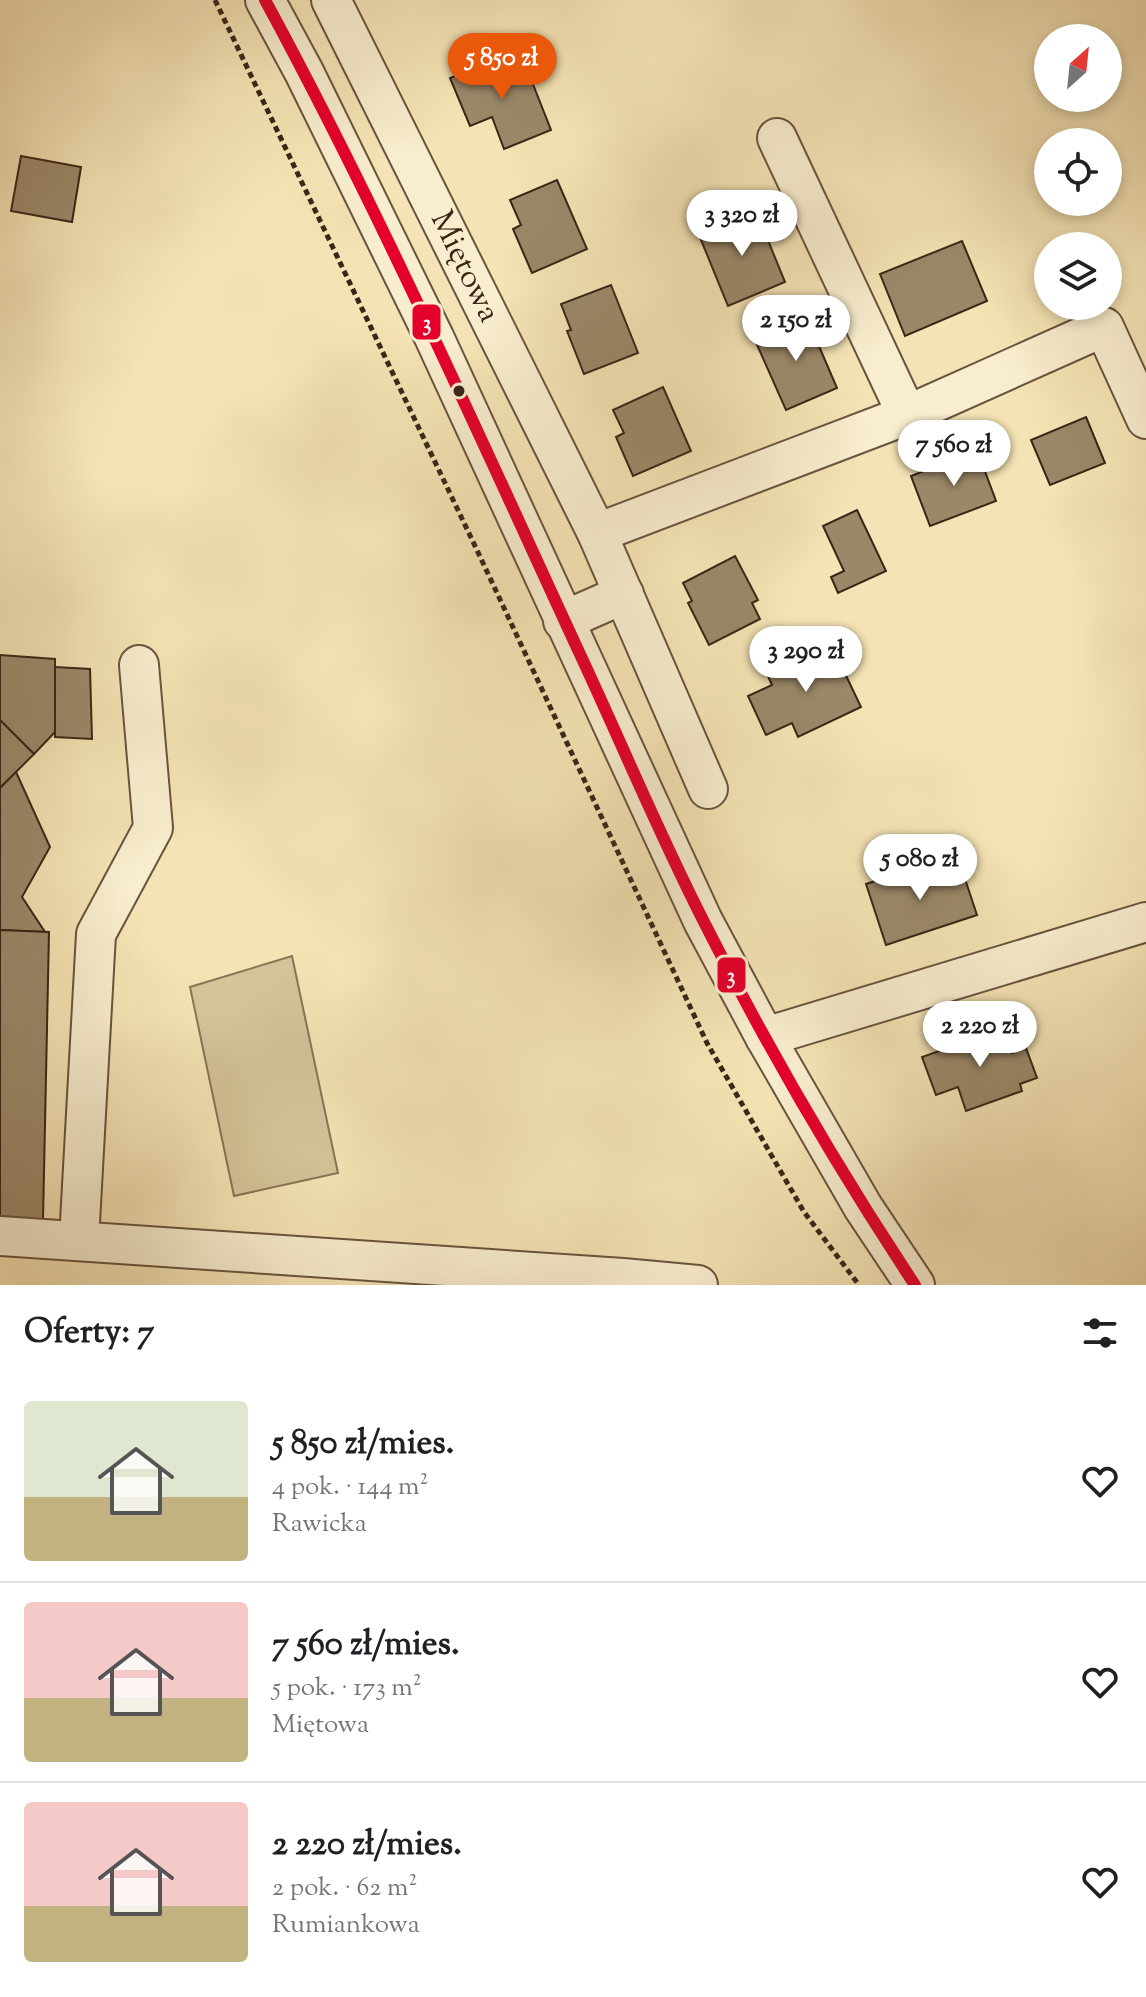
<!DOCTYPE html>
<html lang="pl">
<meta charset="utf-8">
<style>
:root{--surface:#fff;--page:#f6f6f6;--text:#202124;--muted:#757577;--line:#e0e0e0;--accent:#ea580c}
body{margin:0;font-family:"Sorts Mill Goudy",serif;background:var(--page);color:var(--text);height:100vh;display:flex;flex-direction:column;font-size:30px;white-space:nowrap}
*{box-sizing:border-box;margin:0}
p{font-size:26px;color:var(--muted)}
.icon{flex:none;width:44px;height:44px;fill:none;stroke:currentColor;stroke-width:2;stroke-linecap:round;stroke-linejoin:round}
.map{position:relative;height:1285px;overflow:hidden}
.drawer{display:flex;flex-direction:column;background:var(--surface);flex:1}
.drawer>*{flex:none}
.needle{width:52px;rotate:27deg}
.buttons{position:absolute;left:1034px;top:24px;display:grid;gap:16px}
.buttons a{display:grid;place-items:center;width:88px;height:88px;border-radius:50%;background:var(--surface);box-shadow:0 4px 12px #0003;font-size:40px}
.price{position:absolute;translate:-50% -68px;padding:0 18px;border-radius:28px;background:#fff;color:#222;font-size:26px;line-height:52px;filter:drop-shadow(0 2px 4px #0008)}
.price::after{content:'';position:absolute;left:50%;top:48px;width:24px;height:18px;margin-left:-12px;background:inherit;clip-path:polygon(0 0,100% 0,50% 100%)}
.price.selected{background:var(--accent);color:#fff}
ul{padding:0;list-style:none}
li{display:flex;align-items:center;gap:24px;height:200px;padding:0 24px}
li+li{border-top:2px solid var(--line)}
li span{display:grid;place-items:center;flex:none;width:224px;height:160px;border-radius:8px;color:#555}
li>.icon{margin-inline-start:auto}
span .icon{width:96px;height:96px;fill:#fffc;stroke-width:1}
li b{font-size:34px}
h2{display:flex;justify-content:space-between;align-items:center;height:96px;padding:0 24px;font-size:34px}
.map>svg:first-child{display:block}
.green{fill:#d5c399;stroke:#887458;stroke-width:2}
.building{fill:#9b8869;stroke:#3b2517;stroke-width:2}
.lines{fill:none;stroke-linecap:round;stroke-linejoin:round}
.minor-casing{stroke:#69543e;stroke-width:42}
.path{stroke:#3b2517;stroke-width:5;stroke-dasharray:6 4;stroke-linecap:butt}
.minor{stroke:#f8edce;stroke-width:38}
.bus-1-casing{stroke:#f8edce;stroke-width:18}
.bus-1{stroke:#e4002b;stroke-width:12}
.bus-dot{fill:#3b2517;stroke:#f8edce;stroke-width:3}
.labels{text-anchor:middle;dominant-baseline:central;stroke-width:6;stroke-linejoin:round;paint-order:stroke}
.street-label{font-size:32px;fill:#3b2517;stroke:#f8edce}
.line-badge{stroke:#f8edce;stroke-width:3}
.badge-label{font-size:22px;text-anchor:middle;font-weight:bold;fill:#fff}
</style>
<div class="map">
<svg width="1146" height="1285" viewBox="0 0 1146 1285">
<rect width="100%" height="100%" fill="#f4e3b4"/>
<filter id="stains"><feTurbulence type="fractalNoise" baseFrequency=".0025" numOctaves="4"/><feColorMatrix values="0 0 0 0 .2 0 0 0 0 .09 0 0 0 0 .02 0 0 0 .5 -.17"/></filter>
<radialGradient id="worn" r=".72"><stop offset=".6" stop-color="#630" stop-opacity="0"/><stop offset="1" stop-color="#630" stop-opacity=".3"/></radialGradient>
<polygon class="green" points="292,956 338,1173 234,1196 190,987"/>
<g class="building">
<polygon points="503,57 509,70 525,64 551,130 504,149 492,117 470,126 450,78"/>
<polygon points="21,156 81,167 72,222 11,211"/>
<polygon points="557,180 587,249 532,273 513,229 521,225 510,200"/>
<polygon points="756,211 785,282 728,306 699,235"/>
<polygon points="962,241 987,301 905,336 880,274"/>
<polygon points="611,285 638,353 584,374 567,331 571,330 561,304"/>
<polygon points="806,316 837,388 786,410 754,338"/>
<polygon points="663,387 691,451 633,476 616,437 624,433 613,410"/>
<polygon points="1086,417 1105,463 1050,485 1031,440"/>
<polygon points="977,450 996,501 930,526 911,476"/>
<polygon points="857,510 886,571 838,593 831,577 844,571 823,526"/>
<polygon points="735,556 758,600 752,603 760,619 709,645 688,603 692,601 683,583"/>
<polygon points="831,644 861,707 798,737 792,723 766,735 748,696 772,685 767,674"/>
<polygon points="0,655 55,659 55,732 34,754 0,720"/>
<polygon points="55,667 90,669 92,739 55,737"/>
<polygon points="0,720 34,754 0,788"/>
<polygon points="16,772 50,847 22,897 45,932 0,930 0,788"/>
<polygon points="934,862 939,877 962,870 977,915 886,945 866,884"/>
<polygon points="0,930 49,932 43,1220 0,1219"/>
<polygon points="1004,1028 1012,1053 1026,1048 1037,1078 1020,1084 1022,1091 966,1111 958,1087 936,1095 922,1057"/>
</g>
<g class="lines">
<defs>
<g id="minor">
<polyline points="265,0 304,72 434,337 703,921 765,1037 863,1207 915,1285"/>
<polyline points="331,0 597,533 708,789"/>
<polyline points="777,138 907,415"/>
<polyline points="597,533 907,415 1104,327 1146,419"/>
<polyline points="563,621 624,594"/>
<polyline points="765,1037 1146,922"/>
<polyline points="0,1236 623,1278 698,1285"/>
<polyline points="79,1240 96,934 153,828 139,665"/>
</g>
</defs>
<use href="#minor" class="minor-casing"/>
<polyline class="path" points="215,0 476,548 707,1043 804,1212 859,1285"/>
<use href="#minor" class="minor"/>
<defs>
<path id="bus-1" d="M265,0C380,212 478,433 579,652C621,742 659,834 704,922C767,1047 838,1169 915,1285"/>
</defs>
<use href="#bus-1" class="bus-1-casing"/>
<use href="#bus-1" class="bus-1"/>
</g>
<circle class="bus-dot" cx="459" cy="391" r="7"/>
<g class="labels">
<g class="street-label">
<text transform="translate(464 267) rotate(64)">Miętowa</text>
</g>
</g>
<g class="line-badge">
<rect x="411" y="303" width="31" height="38" rx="8" fill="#e4002b"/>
<rect x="716" y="956" width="31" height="38" rx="8" fill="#e4002b"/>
</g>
<g class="badge-label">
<text x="427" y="330">3</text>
<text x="731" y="983">3</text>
</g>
<rect width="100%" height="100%" filter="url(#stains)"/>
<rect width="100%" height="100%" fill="url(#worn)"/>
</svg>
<div class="buttons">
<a><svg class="needle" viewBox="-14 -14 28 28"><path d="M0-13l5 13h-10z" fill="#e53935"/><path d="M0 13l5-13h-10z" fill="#757577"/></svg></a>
<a><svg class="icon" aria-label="locate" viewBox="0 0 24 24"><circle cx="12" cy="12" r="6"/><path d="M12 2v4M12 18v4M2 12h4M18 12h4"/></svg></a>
<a><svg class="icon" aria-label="layers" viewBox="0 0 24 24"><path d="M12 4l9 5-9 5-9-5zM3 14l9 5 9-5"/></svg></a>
</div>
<b class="price selected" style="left:502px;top:101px">5 850 zł</b>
<b class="price" style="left:742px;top:258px">3 320 zł</b>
<b class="price" style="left:796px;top:363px">2 150 zł</b>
<b class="price" style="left:954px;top:488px">7 560 zł</b>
<b class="price" style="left:806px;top:694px">3 290 zł</b>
<b class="price" style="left:920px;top:902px">5 080 zł</b>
<b class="price" style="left:980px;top:1069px">2 220 zł</b>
</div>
<section class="drawer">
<h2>Oferty: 7<svg class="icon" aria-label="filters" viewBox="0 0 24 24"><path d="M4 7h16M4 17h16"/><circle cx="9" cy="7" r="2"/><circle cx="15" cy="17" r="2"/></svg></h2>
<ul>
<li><span style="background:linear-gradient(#dfe7d0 60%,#c2b280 0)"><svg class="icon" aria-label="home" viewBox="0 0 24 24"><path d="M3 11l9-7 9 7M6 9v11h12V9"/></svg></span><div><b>5 850 zł/mies.</b><p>4 pok. · 144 m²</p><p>Rawicka</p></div><svg class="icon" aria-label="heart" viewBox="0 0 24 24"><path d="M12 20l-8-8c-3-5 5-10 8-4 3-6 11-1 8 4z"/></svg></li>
<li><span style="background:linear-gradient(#f6c9c9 60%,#c2b280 0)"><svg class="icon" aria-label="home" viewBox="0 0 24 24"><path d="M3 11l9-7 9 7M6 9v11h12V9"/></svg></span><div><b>7 560 zł/mies.</b><p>5 pok. · 173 m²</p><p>Miętowa</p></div><svg class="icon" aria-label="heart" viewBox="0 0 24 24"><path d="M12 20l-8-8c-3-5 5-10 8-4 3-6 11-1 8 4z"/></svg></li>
<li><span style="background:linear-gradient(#f6c9c9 65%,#c2b280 0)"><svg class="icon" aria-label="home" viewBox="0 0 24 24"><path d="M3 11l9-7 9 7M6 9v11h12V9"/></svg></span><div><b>2 220 zł/mies.</b><p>2 pok. · 62 m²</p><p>Rumiankowa</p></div><svg class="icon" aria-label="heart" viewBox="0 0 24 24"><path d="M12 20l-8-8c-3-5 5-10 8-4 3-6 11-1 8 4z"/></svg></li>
</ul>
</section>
